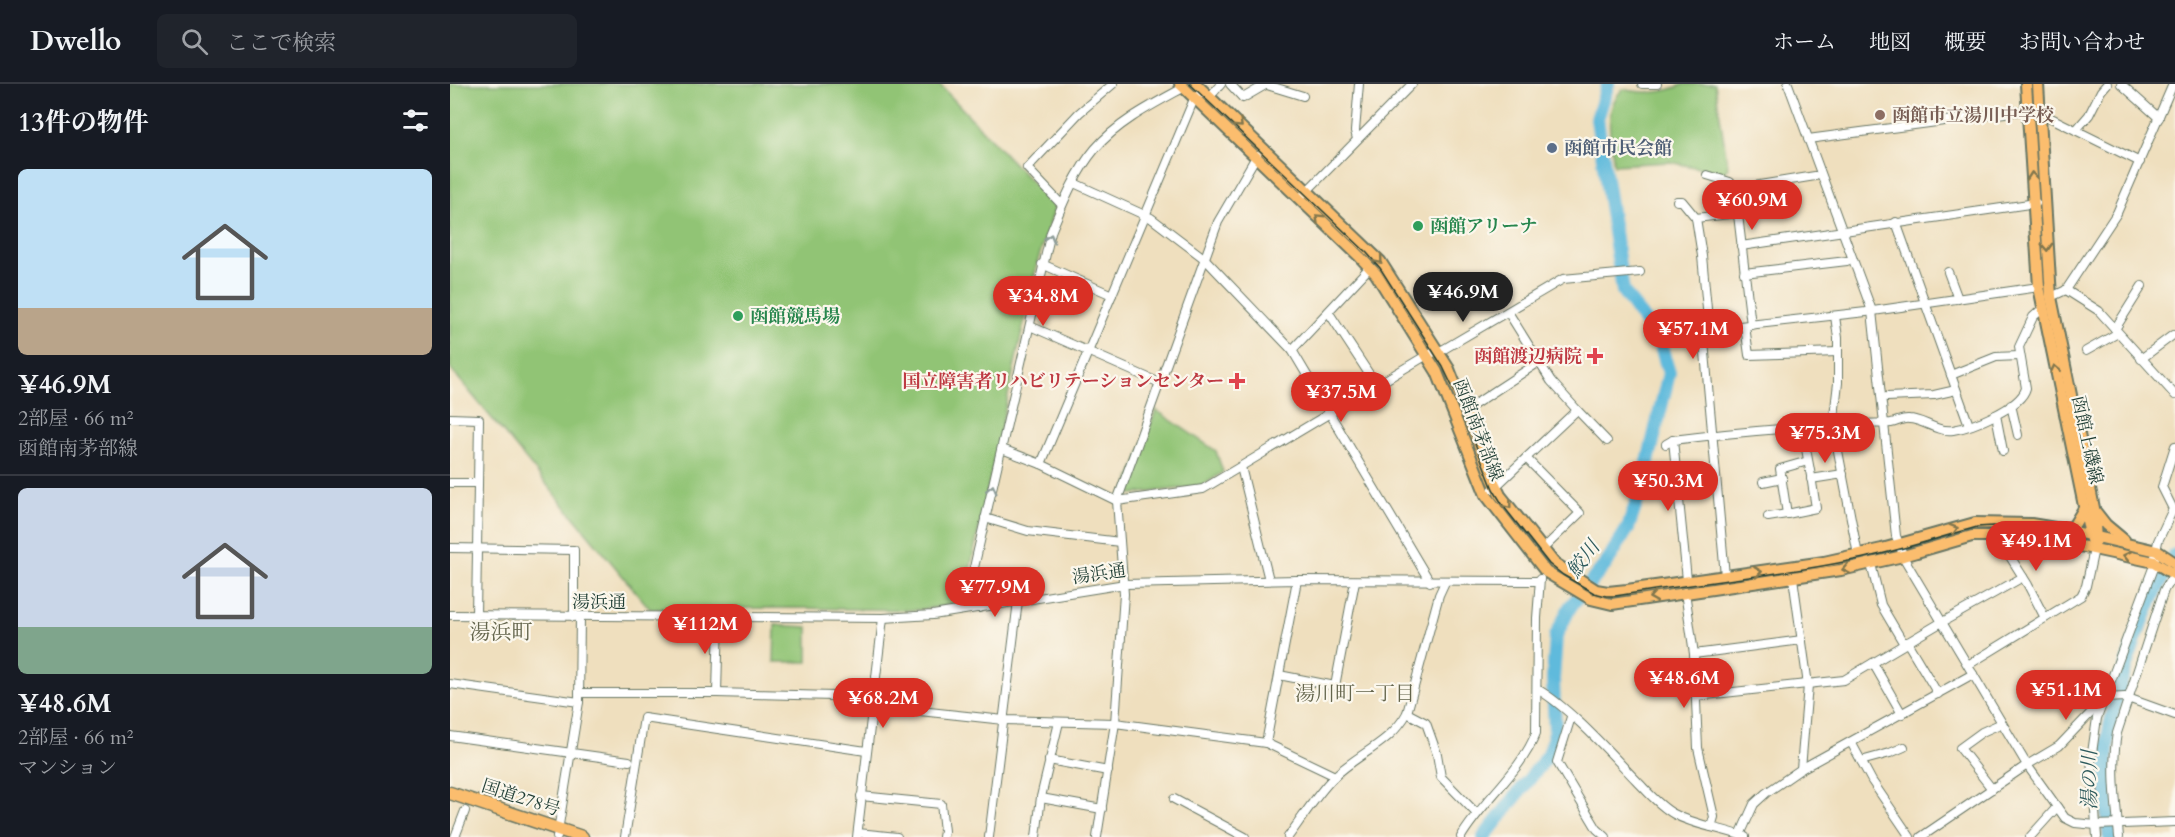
<!DOCTYPE html>
<html lang="ja">
<meta charset="utf-8">
<style>
:root{--surface:#171b24;--page:#20242c;--text:#f1f3f6;--muted:#9ea1a6;--line:#363941;--accent:#d93025}
body{margin:0;font-family:Cardo,"Noto Serif JP",serif;background:var(--page);color:var(--text);height:100vh;display:flex;flex-direction:column;font-size:22px;white-space:nowrap}
*{box-sizing:border-box;margin:0}
p{font-size:20px;color:var(--muted)}
.icon{flex:none;width:33px;height:33px;fill:none;stroke:currentColor;stroke-width:2;stroke-linecap:round;stroke-linejoin:round}
.map{position:relative;flex:1;overflow:hidden}
.details{display:flex;flex-direction:column;background:var(--surface);width:450px}
.details>*{flex:none}
.price{position:absolute;translate:-50% -51px;padding:0 14px;border-radius:21px;background:var(--accent);color:#fff;font-size:20px;line-height:39px;filter:drop-shadow(0 2px 3px #0008)}
.price::after{content:'';position:absolute;left:50%;top:36px;width:18px;height:14px;margin-left:-9px;background:inherit;clip-path:polygon(0 0,100% 0,50% 100%)}
.price.selected{background:#222;color:#fff}
ul{padding:0;list-style:none}
li{display:grid;align-content:center;gap:12px;height:318px;padding:0 18px}
li+li{border-top:2px solid var(--line)}
li span{display:grid;place-items:center;height:186px;border-radius:9px;color:#555}
li>.icon{margin-inline-start:auto}
span .icon{width:108px;height:108px;fill:#fffc;stroke-width:1}
li b{font-size:26px}
h2{display:flex;justify-content:space-between;align-items:center;height:72px;padding:0 18px;font-size:26px}
header{display:flex;align-items:center;gap:36px;box-sizing:border-box;height:84px;padding:0 30px;background:var(--surface);border-bottom:2px solid var(--line)}
header strong{font-size:28px}
nav{display:flex;gap:33px;margin-inline-start:auto;font-size:21px}
.search{width:420px;height:54px;background:var(--page);display:flex;align-items:center;gap:15px;box-sizing:border-box;padding:0 21px;border-radius:9px;color:var(--muted);font-size:22px}
main{display:flex;flex:1;min-height:0}
.map>svg:first-child{display:block}
.green{fill:#91c475;stroke:#588054;stroke-width:1.5}
.water{fill:#5ebadc;stroke:#3e7c88;stroke-width:1.5}
.lines{fill:none;stroke-linecap:round;stroke-linejoin:round}
.river{stroke:#5ebadc;stroke-width:14}
.minor-casing{stroke:#687664;stroke-width:10}
.major-casing{stroke:#687664;stroke-width:14}
.highway-casing{stroke:#687664;stroke-width:15}
.minor{stroke:#fff;stroke-width:8}
.major{stroke:#fbbd6e;stroke-width:10}
.highway{stroke:#fbbd6e;stroke-width:12}
.tram{stroke:#1f3d34;stroke-width:1.5}
.oneway{stroke:#82774e}
.oneway2{stroke:#8f9e9a}
.education-dot{fill:#8d6e63;stroke:#fbf7ec;stroke-width:2}
.service-dot{fill:#5c6f8a;stroke:#fbf7ec;stroke-width:2}
.leisure-dot{fill:#2e9e5b;stroke:#fbf7ec;stroke-width:2}
.health-dot{fill:#e0444e;stroke:#fbf7ec;stroke-width:2}
.labels{text-anchor:middle;dominant-baseline:central;stroke-width:4.5;stroke-linejoin:round;paint-order:stroke}
.education-label{font-size:18px;font-weight:bold;fill:#785e54;stroke:#fbf7ec;text-anchor:start}
.service-label{font-size:18px;font-weight:bold;fill:#4e5e75;stroke:#fbf7ec;text-anchor:start}
.leisure-label{font-size:18px;font-weight:bold;fill:#27864d;stroke:#fbf7ec;text-anchor:start}
.health-label{font-size:18px;font-weight:bold;fill:#be3a42;stroke:#fbf7ec;text-anchor:end}
.street-label{font-size:18px;fill:#1f3d34;stroke:#fbf7ec}
.water-label{font-size:20px;font-style:italic;fill:#2f5c5e;stroke:#fbf7ec}
.neighbourhood-label{font-size:20px;fill:#64654c;stroke:#fbf7ec}
.quarter-label{font-size:21px;fill:#64654c;stroke:#fbf7ec}
</style>
<header>
<strong>Dwello</strong>
<div class="search"><svg class="icon" aria-label="search" viewBox="0 0 24 24"><circle cx="10" cy="10" r="6"/><path d="M15 15l6 6"/></svg>ここで検索</div>
<nav><a>ホーム</a><a>地図</a><a>概要</a><a>お問い合わせ</a></nav>
</header>
<main>
<section class="details">
<h2>13件の物件<svg class="icon" aria-label="filters" viewBox="0 0 24 24"><path d="M4 7h16M4 17h16"/><circle cx="9" cy="7" r="2"/><circle cx="15" cy="17" r="2"/></svg></h2>
<ul>
<li><span style="background:linear-gradient(#bfe0f5 75%,#b9a48a 0)"><svg class="icon" aria-label="home" viewBox="0 0 24 24"><path d="M3 11l9-7 9 7M6 9v11h12V9"/></svg></span><div><b>¥46.9M</b><p>2部屋 · 66 m²</p><p>函館南茅部線</p></div></li>
<li><span style="background:linear-gradient(#c9d6e8 75%,#7fa58c 0)"><svg class="icon" aria-label="home" viewBox="0 0 24 24"><path d="M3 11l9-7 9 7M6 9v11h12V9"/></svg></span><div><b>¥48.6M</b><p>2部屋 · 66 m²</p><p>マンション</p></div></li>
</ul>
</section>
<div class="map">
<svg width="1725" height="753" viewBox="0 0 1725 753">
<rect width="100%" height="100%" fill="#fbf7ec"/>
<filter id="ink" filterUnits="userSpaceOnUse"><feTurbulence type="fractalNoise" baseFrequency=".0167" numOctaves="2"/><feDisplacementMap in="SourceGraphic" scale="12" xChannelSelector="R" yChannelSelector="G"/><feConvolveMatrix kernelMatrix="1 2 1 2 8 2 1 2 1" color-interpolation-filters="sRGB"/></filter>
<filter id="wash" filterUnits="userSpaceOnUse"><feTurbulence type="fractalNoise" baseFrequency=".008" numOctaves="4" result="noise"/><feDisplacementMap in="SourceGraphic" scale="24" xChannelSelector="R" yChannelSelector="G"/><feGaussianBlur stdDeviation="1.35" result="paint"/><feColorMatrix in="noise" values="0 0 0 0 0 0 0 0 0 0 0 0 0 0 0 0 0 1.4 0 .05"/><feComposite in="paint" operator="in"/></filter>
<g filter="url(#wash)">
<rect width="100%" height="100%" fill="#efdfbe"/>
<g class="green">
<polygon points="0,0 489,0 605,123 587,179 519,490 523,518 468,526 341,524 200,525 0,284"/>
<path d="M1234,0H1265L1278,84L1273,89L1220,78L1164,81C1161,56 1152,24 1173,5C1195,10 1213,10 1234,0Z"/>
<polygon points="706,326 766,367 773,388 752,402 682,410 676,406"/>
<polygon points="325,541 358,543 358,578 324,578"/>
</g>
<polygon class="water" points="1649,710 1661,713 1665,753 1653,753"/>
<g class="lines">
<g class="river">
<polyline points="1034,753 1099,670 1105,649 1103,595 1106,552 1120,523 1156,480 1178,444 1193,399 1219,289 1210,259 1173,207 1147,35 1158,0"/>
<path d="M1660,753C1658,716 1653,675 1661,638C1673,581 1696,522 1725,471"/>
</g>
</g>
</g>
<g filter="url(#ink)">
<g class="lines">
<defs>
<g id="minor">
<polyline points="780,0 793,14 817,0"/>
<polyline points="1192,0 1207,0"/>
<polyline points="1338,0 1422,227 1446,452 1455,476 1577,681 1615,734 1625,739 1646,741 1725,738"/>
<polyline points="1671,0 1709,34"/>
<polyline points="817,1 853,12"/>
<polyline points="764,8 771,0"/>
<polyline points="1626,46 1639,31 1651,7 1657,0"/>
<polyline points="907,55 905,47 909,0"/>
<polyline points="1358,55 1570,27 1597,32 1690,78"/>
<polyline points="1257,91 1280,98 1285,105 1301,241"/>
<polyline points="624,99 701,134 755,175 842,266 980,498"/>
<polyline points="1285,105 1365,92"/>
<polyline points="854,110 962,0"/>
<polyline points="1227,117 1232,117 1246,134 1252,172 1259,246"/>
<polyline points="612,121 577,84 629,29 663,0"/>
<polyline points="1246,134 1288,129"/>
<polyline points="1446,138 1519,341"/>
<polyline points="1291,162 1586,119"/>
<polyline points="592,180 662,211"/>
<polyline points="1498,188 1508,215"/>
<polyline points="1294,189 1397,177"/>
<polyline points="1616,206 1649,227 1725,311"/>
<polyline points="1601,213 1616,206 1667,129 1723,0"/>
<polyline points="881,232 927,302"/>
<polyline points="1385,232 1388,254 1388,299 1383,341 1408,471"/>
<polyline points="580,242 710,299"/>
<polyline points="1295,242 1299,271 1388,268"/>
<polyline points="1665,245 1692,202"/>
<polyline points="842,266 920,183"/>
<polyline points="1636,267 1668,249"/>
<polyline points="1691,275 1723,251"/>
<polyline points="1501,291 1546,273 1569,272"/>
<polyline points="1437,313 1484,311 1506,306"/>
<polyline points="1561,321 1568,351"/>
<polyline points="1016,326 1089,278"/>
<polyline points="1127,326 1157,357"/>
<polyline points="1546,331 1553,367"/>
<polyline points="0,334 29,335 26,532"/>
<polyline points="1352,343 1361,392 1366,424 1337,430 1330,385 1358,377"/>
<polyline points="1223,356 1237,496"/>
<path d="M1216,360L1223,356C1285,348 1347,343 1409,340C1420,339 1431,340 1441,339C1447,338 1453,334 1459,335C1473,335 1485,348 1503,346C1522,343 1571,324 1576,304L1569,263L1583,233L1593,224"/>
<polyline points="552,365 591,380 667,417 753,405 977,271 994,265 1113,195 1190,188"/>
<polyline points="1076,374 1130,429 1093,465"/>
<polyline points="591,380 744,15 754,7"/>
<polyline points="791,383 819,496"/>
<polyline points="1361,395 1393,390"/>
<polyline points="1313,398 1332,394"/>
<polyline points="0,399 28,399"/>
<polyline points="1043,405 1127,326 1101,297 1058,228"/>
<polyline points="1318,433 1337,430"/>
<polyline points="535,434 578,447 670,458"/>
<polyline points="1550,452 1551,458 1578,501 1595,534"/>
<polyline points="0,464 124,466 124,533"/>
<polyline points="1422,484 1431,521 1454,560"/>
<polyline points="1275,492 1253,246 1416,228 1589,203"/>
<polyline points="1343,494 1358,601 1351,685"/>
<polyline points="1235,508 1244,570 1248,664 1264,733 1261,743"/>
<path d="M529,524L523,488L601,148C613,119 625,89 645,65C668,38 702,21 733,4"/>
<polyline points="0,531 433,534 483,531 675,500 847,496 1088,497"/>
<polyline points="1496,536 1573,493"/>
<polyline points="1457,558 1488,610"/>
<polyline points="1244,570 1352,556"/>
<polyline points="1423,579 1452,630"/>
<polyline points="1518,581 1631,512 1636,502 1644,465"/>
<polyline points="829,591 885,602 905,497"/>
<polyline points="0,600 129,618"/>
<path d="M1087,605C1119,623 1159,668 1186,696C1197,707 1209,722 1224,730C1246,742 1272,744 1295,753"/>
<polyline points="129,609 267,609 423,613"/>
<polyline points="267,609 269,533"/>
<polyline points="1246,612 1394,596 1492,538"/>
<polyline points="423,622 554,636 665,639 816,659 885,692"/>
<polyline points="957,629 976,639 987,670 991,693 1027,730"/>
<polyline points="1121,633 1107,678 1147,745 1156,753"/>
<polyline points="0,652 179,677"/>
<polyline points="1401,658 1422,697 1460,753"/>
<polyline points="816,659 847,496"/>
<polyline points="599,676 658,687"/>
<polyline points="1411,677 1440,669 1454,663"/>
<polyline points="1542,705 1510,664 1532,648 1552,639"/>
<polyline points="411,712 491,720 494,747 493,753"/>
<polyline points="591,714 652,725"/>
<polyline points="724,715 795,753"/>
<polyline points="408,749 447,753"/>
<polyline points="1290,751 1304,720 1316,709 1351,685 1523,590"/>
<polyline points="5,753 15,727"/>
<polyline points="107,753 129,618 130,533"/>
<polyline points="175,753 194,634 416,667"/>
<polyline points="407,753 433,534"/>
<polyline points="539,753 568,517"/>
<polyline points="586,753 591,713 609,638"/>
<polyline points="647,753 665,639 674,510 667,417 768,138 807,71"/>
<path d="M838,753C853,733 866,711 884,693C907,670 941,659 957,629L989,511L995,498"/>
<path d="M1011,753C1032,717 1071,688 1086,649L1087,534L1090,495"/>
<polyline points="1471,753 1577,681 1609,662 1655,614 1675,613 1725,631"/>
<polyline points="1580,753 1607,723"/>
<polyline points="1647,753 1641,676 1647,634 1703,484 1708,457 1723,425 1712,403 1725,362"/>
<path d="M1669,753C1666,718 1661,684 1667,649L1714,506L1725,488"/>
</g>
<g id="major">
<polyline points="730,0 910,173 926,190 987,288 1036,411 1096,488 1141,515 1162,520 1391,486 1453,472 1522,452 1567,452 1602,456 1704,478 1725,491"/>
<polyline points="746,0 930,177 999,285 1042,394 1050,411 1104,479 1146,506 1158,508 1177,506 1374,478 1432,465 1525,439 1581,440 1617,446 1707,467 1725,479"/>
<polyline points="1576,0 1589,203 1641,456"/>
<polyline points="1588,0 1601,213 1644,424 1646,457"/>
<polyline points="1645,427 1656,441 1674,456"/>
<polyline points="1617,446 1624,441 1633,426"/>
</g>
<polyline id="highway" points="0,709 132,753"/>
</defs>
<use href="#minor" class="minor-casing"/>
<use href="#major" class="major-casing"/>
<use href="#highway" class="highway-casing"/>
<use href="#minor" class="minor"/>
<use href="#major" class="major"/>
<use href="#highway" class="highway"/>
<path class="tram" d="M740,0L917,169L930,184L993,283L1004,306L1043,405L1054,423L1099,480L1113,491L1144,509L1156,512H1165C1245,499 1325,492 1404,476C1446,468 1487,454 1527,443L1543,442L1629,455"/>
</g>
<defs><path id="oneway-chevron" d="M-2-3.5L2.5 0L-2 3.5" fill="none" stroke-width="1.6" stroke-linecap="round" stroke-linejoin="round" transform="scale(1.5)"/></defs>
<g class="oneway">
<use href="#oneway-chevron" transform="translate(789 40) rotate(44)"/>
<use href="#oneway-chevron" transform="translate(1582 92) rotate(-95)"/>
<use href="#oneway-chevron" transform="translate(869 134) rotate(-136)"/>
<use href="#oneway-chevron" transform="translate(1597 163) rotate(87)"/>
<use href="#oneway-chevron" transform="translate(929 176) rotate(50)"/>
<use href="#oneway-chevron" transform="translate(1605 285) rotate(-102)"/>
<use href="#oneway-chevron" transform="translate(1058 421) rotate(52)"/>
<use href="#oneway-chevron" transform="translate(1504 445) rotate(-16)"/>
<use href="#oneway-chevron" transform="translate(1677 472) rotate(-168)"/>
<use href="#oneway-chevron" transform="translate(1396 485) rotate(169)"/>
<use href="#oneway-chevron" transform="translate(1308 488) rotate(-7)"/>
<use href="#oneway-chevron" transform="translate(1203 513) rotate(171)"/>
</g>
<g class="oneway2">
<use href="#oneway-chevron" transform="translate(600 154) rotate(-73)"/>
<use href="#oneway-chevron" transform="translate(542 405) rotate(-76)"/>
</g>
</g>
<circle class="education-dot" cx="1430" cy="31" r="6"/>
<circle class="service-dot" cx="1102" cy="64" r="6"/>
<g class="leisure-dot">
<circle cx="968" cy="142" r="6"/>
<circle cx="288" cy="232" r="6"/>
</g>
<g class="health-dot">
<path d="M1142 263h6v6h6v6h-6v6h-6v-6h-6v-6h6z"/>
<path d="M784 288h6v6h6v6h-6v6h-6v-6h-6v-6h6z"/>
</g>
<g class="labels">
<g class="education-label">
<text x="1442" y="31">函館市立湯川中学校</text>
</g>
<g class="service-label">
<text x="1114" y="64">函館市民会館</text>
</g>
<g class="leisure-label">
<text x="980" y="142">函館アリーナ</text>
<text x="300" y="232">函館競馬場</text>
</g>
<g class="health-label">
<text x="1132" y="272">函館渡辺病院</text>
<text x="774" y="297">国立障害者リハビリテーションセンター</text>
</g>
<g class="street-label">
<text transform="translate(1028 346) rotate(69)">函館南茅部線</text>
<text transform="translate(1637 356) rotate(78)">函館上磯線</text>
<text transform="translate(649 490) rotate(-8)">湯浜通</text>
<text x="149" y="518">湯浜通</text>
<text transform="translate(71 714) rotate(18)">国道278号</text>
</g>
<g class="water-label">
<text transform="translate(1133 475) rotate(-53)">鮫川</text>
<text transform="translate(1639 696) rotate(-90)">湯の川</text>
</g>
<g class="neighbourhood-label">
<text x="905" y="609">湯川町一丁目</text>
</g>
<g class="quarter-label">
<text x="51" y="548">湯浜町</text>
</g>
</g>
</svg>
<b class="price" style="left:1302px;top:147px">¥60.9M</b>
<b class="price selected" style="left:1013px;top:239px">¥46.9M</b>
<b class="price" style="left:593px;top:243px">¥34.8M</b>
<b class="price" style="left:1243px;top:276px">¥57.1M</b>
<b class="price" style="left:891px;top:339px">¥37.5M</b>
<b class="price" style="left:1375px;top:380px">¥75.3M</b>
<b class="price" style="left:1218px;top:428px">¥50.3M</b>
<b class="price" style="left:1586px;top:488px">¥49.1M</b>
<b class="price" style="left:545px;top:534px">¥77.9M</b>
<b class="price" style="left:255px;top:571px">¥112M</b>
<b class="price" style="left:1234px;top:625px">¥48.6M</b>
<b class="price" style="left:1616px;top:637px">¥51.1M</b>
<b class="price" style="left:433px;top:645px">¥68.2M</b>
</div>
</main>
